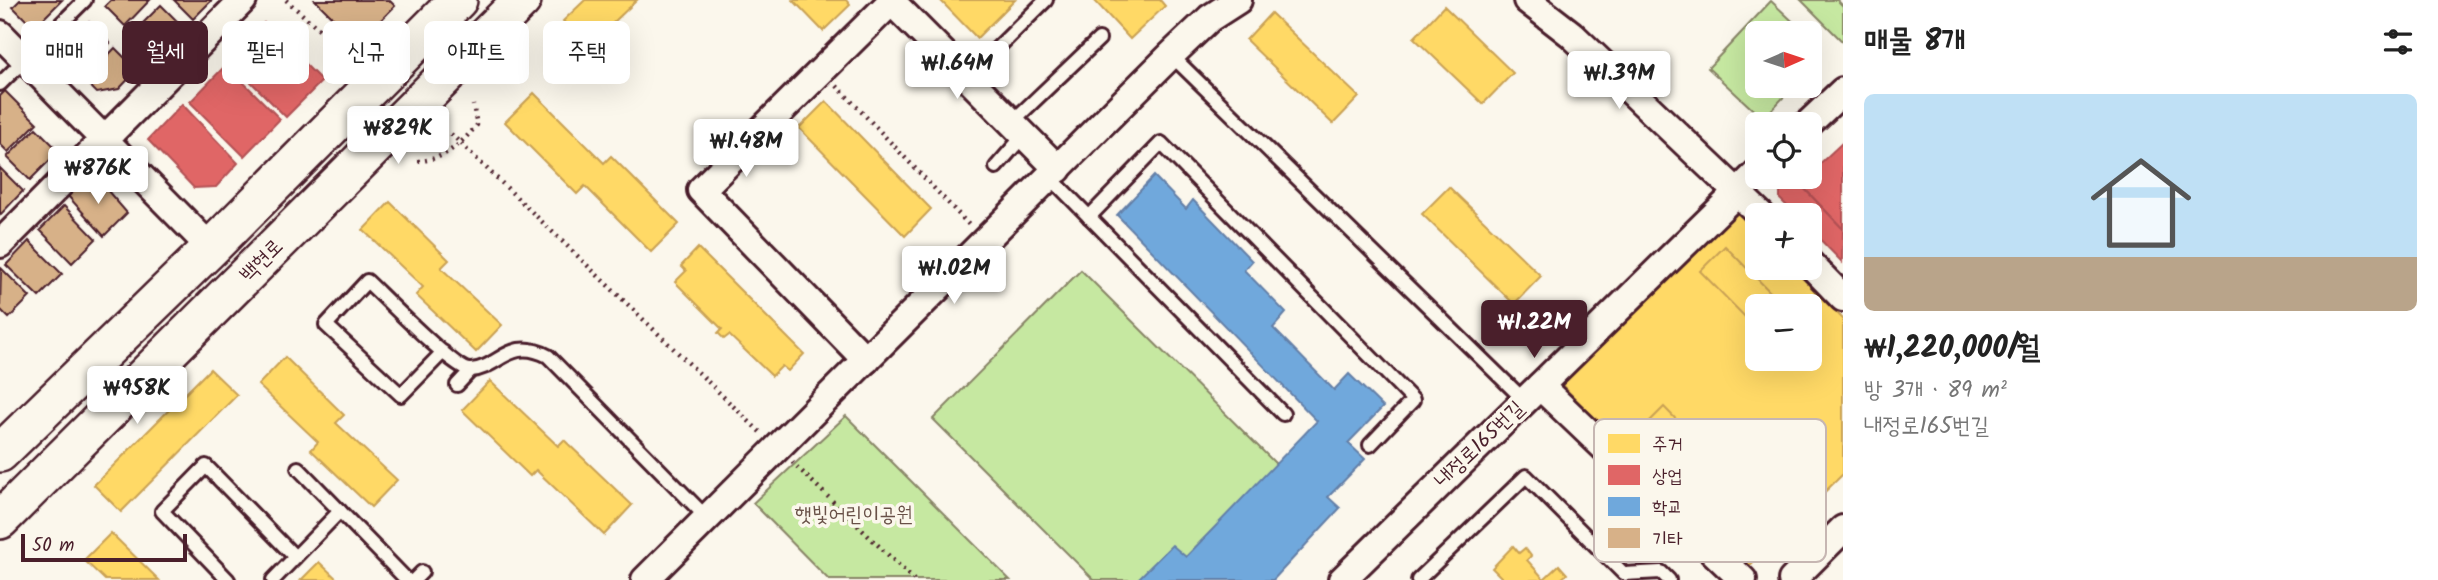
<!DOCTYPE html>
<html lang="ko">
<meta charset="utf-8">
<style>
:root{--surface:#fff;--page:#f2f2f2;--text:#222;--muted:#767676;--line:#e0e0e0;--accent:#4a1f2b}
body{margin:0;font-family:Kalam,"Poor Story",sans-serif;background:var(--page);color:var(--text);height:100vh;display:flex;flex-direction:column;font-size:26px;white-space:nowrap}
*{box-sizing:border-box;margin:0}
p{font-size:23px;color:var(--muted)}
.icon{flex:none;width:38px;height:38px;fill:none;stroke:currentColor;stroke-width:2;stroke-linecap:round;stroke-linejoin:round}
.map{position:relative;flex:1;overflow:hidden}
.side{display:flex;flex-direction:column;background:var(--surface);width:595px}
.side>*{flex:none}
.hud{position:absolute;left:21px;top:21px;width:665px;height:63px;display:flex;gap:14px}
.needle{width:46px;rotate:87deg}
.buttons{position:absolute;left:1745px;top:21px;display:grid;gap:14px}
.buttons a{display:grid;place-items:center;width:77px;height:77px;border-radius:10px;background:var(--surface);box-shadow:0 7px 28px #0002;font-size:35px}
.scale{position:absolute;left:21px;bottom:18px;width:166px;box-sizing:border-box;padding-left:7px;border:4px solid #4a1f2b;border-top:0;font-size:19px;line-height:24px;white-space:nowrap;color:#4a1f2b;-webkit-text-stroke:5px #fbf7ec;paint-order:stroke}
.price{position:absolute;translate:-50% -60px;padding:0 16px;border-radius:7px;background:#fff;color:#222;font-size:23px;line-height:46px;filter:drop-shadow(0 2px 4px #0008)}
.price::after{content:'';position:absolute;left:50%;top:42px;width:21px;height:16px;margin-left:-10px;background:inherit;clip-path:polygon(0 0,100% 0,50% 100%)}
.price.current{background:var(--accent);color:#fff}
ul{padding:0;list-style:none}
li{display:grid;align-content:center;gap:14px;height:371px;padding:0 21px}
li+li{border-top:2px solid var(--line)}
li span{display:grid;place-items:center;height:217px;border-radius:10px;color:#555}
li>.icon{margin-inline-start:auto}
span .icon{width:126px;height:126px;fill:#fffc;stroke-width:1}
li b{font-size:30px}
h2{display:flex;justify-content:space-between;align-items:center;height:84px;padding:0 21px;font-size:30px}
.chip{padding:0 24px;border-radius:10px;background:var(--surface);box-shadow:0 7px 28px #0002;font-size:24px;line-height:63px}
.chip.current{background:var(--accent);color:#fff}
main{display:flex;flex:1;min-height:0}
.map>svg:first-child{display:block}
.green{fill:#c6e8a1;stroke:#888466;stroke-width:2}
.homes{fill:#ffd966;stroke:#c9a154;stroke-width:2;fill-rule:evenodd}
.shops{fill:#e06666;stroke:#b35154;stroke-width:2}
.schools{fill:#6fa8dc;stroke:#647fa7;stroke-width:2}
.building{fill:#d7b188;stroke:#4a1f2b;stroke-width:2}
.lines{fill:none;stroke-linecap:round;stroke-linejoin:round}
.lane-casing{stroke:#4a1f2b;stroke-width:18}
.street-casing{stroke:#4a1f2b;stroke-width:32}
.secondary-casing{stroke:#4a1f2b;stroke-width:42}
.path{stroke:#4a1f2b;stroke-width:4.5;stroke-dasharray:2 5;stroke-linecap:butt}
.lane{stroke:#fbf7ec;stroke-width:12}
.street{stroke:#fbf7ec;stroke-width:26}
.secondary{stroke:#fbf7ec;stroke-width:37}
.labels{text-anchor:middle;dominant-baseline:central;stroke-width:7;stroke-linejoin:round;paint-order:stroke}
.street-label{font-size:21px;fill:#4a1f2b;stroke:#fbf7ec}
.park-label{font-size:21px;fill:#695148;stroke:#fbf7ec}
.key{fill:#fbf7ec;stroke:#c6b6b2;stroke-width:2}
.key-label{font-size:19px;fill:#4a1f2b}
</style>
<main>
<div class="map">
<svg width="1843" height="580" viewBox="0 0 1843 580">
<rect width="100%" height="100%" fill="#fbf7ec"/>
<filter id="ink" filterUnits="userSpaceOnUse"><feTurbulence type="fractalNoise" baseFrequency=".0143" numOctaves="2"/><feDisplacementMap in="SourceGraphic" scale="14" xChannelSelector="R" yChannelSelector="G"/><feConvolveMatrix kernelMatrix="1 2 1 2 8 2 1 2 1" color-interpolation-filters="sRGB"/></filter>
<g filter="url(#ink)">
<g class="green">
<polygon points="1801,0 1837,0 1843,6 1843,42"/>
<polygon points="1771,1 1805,33 1757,33 1757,86 1794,86 1763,119 1708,68"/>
<polygon points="1081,270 1277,465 1163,580 1094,580 933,419"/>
<polygon points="846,416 1010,580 829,580 753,503"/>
</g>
<g class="homes">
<polygon points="585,0 637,0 588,47 563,21"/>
<polygon points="793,0 846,0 850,5 823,31"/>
<polygon points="940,0 1015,0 977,38"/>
<polygon points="1094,0 1160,0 1165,6 1130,39"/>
<polygon points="1444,6 1513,73 1483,104 1414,38"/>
<polygon points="1271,13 1359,97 1333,124 1246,40"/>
<polygon points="534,93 604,163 611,156 679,224 651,252 585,186 577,194 505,122"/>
<polygon points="826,101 931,209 905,236 799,128"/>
<polygon points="1449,187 1541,276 1514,304 1422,214"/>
<polygon points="390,202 449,260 441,268 502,325 476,352 416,295 423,287 363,230"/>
<path d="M1737,211L1757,231V268H1793L1843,319V474L1744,571L1561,384ZM1757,306H1810V359H1757Z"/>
<polygon points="1725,246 1784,306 1757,306 1757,329 1700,271"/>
<polygon points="698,248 804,354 788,371 782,366 772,376 729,335 724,339 718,333 722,329 675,282 686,271 681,266"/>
<polygon points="285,357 344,415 336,423 397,480 371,507 311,450 318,442 258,385"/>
<polygon points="210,369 237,395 121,512 94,485"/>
<polygon points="490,381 558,446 564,440 632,505 604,535 536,470 530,476 462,410"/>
<polygon points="1664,407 1745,490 1719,516 1638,433"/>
<polygon points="111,533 159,580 105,580 84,560"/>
<polygon points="1513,546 1519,553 1525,548 1531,556 1527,560 1544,579 1559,565 1567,574 1560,580 1504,580 1492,568"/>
<polygon points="319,562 338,580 301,580"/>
</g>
<g class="shops">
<polygon points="264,23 322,81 286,117 228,59"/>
<polygon points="226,65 280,119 244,156 190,102"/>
<polygon points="182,104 238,163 216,187 194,188 148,140"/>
<polygon points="1843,142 1843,229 1799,183"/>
<polygon points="1795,179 1843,229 1842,262 1810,229 1810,215 1796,215 1780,199 1780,192"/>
</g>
<polygon class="schools" points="1154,176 1186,209 1193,200 1252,261 1244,270 1286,313 1273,328 1334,390 1349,374 1383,407 1348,443 1365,459 1328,497 1340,508 1273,580 1137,580 1172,545 1186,557 1317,421 1117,215"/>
<g class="building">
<polygon points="20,0 62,0 34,28 13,7"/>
<polygon points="111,0 150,0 125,26 105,6"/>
<polygon points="174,0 212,0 193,19"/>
<polygon points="315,0 389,0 395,6 358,43"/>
<polygon points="161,5 185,29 152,62 127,39"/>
<polygon points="89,22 110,43 77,76 65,63 64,46"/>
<polygon points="115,48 137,70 119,89 97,93 84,80"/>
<polygon points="5,91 37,123 8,152 0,144 0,96"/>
<polygon points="36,128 59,151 30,180 7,157"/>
<polygon points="0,168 23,191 0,215"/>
<polygon points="81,183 101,183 127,213 104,236 68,196"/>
<polygon points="64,206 96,239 72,263 40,230"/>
<polygon points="29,241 62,274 39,297 6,265"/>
<polygon points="1,268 30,297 9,318 0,309"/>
</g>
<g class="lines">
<defs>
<g id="lane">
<polyline points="1171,55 1525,401"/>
<polyline points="967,78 1046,0"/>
<polyline points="0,84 85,0"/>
<polyline points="1012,122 1099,39"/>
<polyline points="996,167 1024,135"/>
<polyline points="1050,177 1283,414"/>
<polyline points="1089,217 1161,143 1413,400 1370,445"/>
<path d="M443,352L401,395L326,325L367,281C382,295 456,371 471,370C500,368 509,336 548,356L707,518"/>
<polyline points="457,385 471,370"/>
<polyline points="298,468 407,580"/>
<polyline points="228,580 162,511 206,466 295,557"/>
<polyline points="273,580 340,511"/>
<polyline points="414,580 422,572"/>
<polyline points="1418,580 1526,476 1624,574 1661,572 1669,580"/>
</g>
<g id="street">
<polyline points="890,0 1058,169"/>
<polyline points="1527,0 1571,34 1761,215"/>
<polyline points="0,34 211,248"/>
<polyline points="1808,124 1843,91"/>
<polyline points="0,244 243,0"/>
<polyline points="1810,264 1843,298"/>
<polyline points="866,360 701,190 893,0"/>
<polyline points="1540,386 1743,580"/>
<polyline points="645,580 1171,55 1210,18 1238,0"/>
<polyline points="1342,580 1757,173"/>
<polyline points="1792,580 1843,529"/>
</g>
<g id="secondary">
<polyline points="0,453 211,248 458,0"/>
<polyline points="0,520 522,0"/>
</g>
</defs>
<use href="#lane" class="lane-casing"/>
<use href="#street" class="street-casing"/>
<use href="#secondary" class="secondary-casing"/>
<g class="path">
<polyline points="286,0 344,51"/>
<polyline points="339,80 330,60 337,44 348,39 375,46"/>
<polyline points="837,86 969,225"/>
<polyline points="451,134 760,432"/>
<path d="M418,161C444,160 461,144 477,125L473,105"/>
<polyline points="792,462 914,580"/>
</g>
<use href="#lane" class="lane"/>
<use href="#street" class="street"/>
<use href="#secondary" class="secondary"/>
</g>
</g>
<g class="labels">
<g class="street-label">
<text transform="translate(262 261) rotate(-45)">백현로</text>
<text transform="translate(1480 445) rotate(-44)">내정로165번길</text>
</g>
<g class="park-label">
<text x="854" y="515">햇빛어린이공원</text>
</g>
</g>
<rect x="1594" y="419" width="232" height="143" rx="10" class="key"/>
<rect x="1608" y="434" width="32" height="19" fill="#ffd966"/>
<rect x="1608" y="465" width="32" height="20" fill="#e06666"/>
<rect x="1608" y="497" width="32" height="19" fill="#6fa8dc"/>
<rect x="1608" y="528" width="32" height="20" fill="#d7b188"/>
<g class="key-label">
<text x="1652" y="450">주거</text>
<text x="1652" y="482">상업</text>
<text x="1652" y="513">학교</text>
<text x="1652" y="545">기타</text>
</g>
</svg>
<div class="buttons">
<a><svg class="needle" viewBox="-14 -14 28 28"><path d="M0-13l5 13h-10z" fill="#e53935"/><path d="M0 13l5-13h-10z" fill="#767676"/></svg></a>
<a><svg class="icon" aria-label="locate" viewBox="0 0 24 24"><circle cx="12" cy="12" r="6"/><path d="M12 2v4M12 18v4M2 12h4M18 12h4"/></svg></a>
<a>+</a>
<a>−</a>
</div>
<div class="scale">50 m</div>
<b class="price" style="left:957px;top:101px">₩1.64M</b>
<b class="price" style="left:1619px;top:111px">₩1.39M</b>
<b class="price" style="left:398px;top:166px">₩829K</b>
<b class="price" style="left:746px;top:179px">₩1.48M</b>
<b class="price" style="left:98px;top:206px">₩876K</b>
<b class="price" style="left:954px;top:306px">₩1.02M</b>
<b class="price current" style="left:1534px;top:360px">₩1.22M</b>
<b class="price" style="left:137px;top:426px">₩958K</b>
<div class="hud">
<a class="chip">매매</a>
<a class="chip current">월세</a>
<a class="chip">필터</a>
<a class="chip">신규</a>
<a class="chip">아파트</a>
<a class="chip">주택</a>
</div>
</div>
<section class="side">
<h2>매물 8개<svg class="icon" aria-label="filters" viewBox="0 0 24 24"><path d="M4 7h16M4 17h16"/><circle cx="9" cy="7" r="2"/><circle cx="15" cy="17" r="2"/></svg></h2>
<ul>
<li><span style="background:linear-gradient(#bfe0f5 75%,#b9a48a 0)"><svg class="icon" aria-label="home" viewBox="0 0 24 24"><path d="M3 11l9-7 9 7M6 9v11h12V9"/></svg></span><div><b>₩1,220,000/월</b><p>방 3개 · 89 m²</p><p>내정로165번길</p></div></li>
</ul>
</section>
</main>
